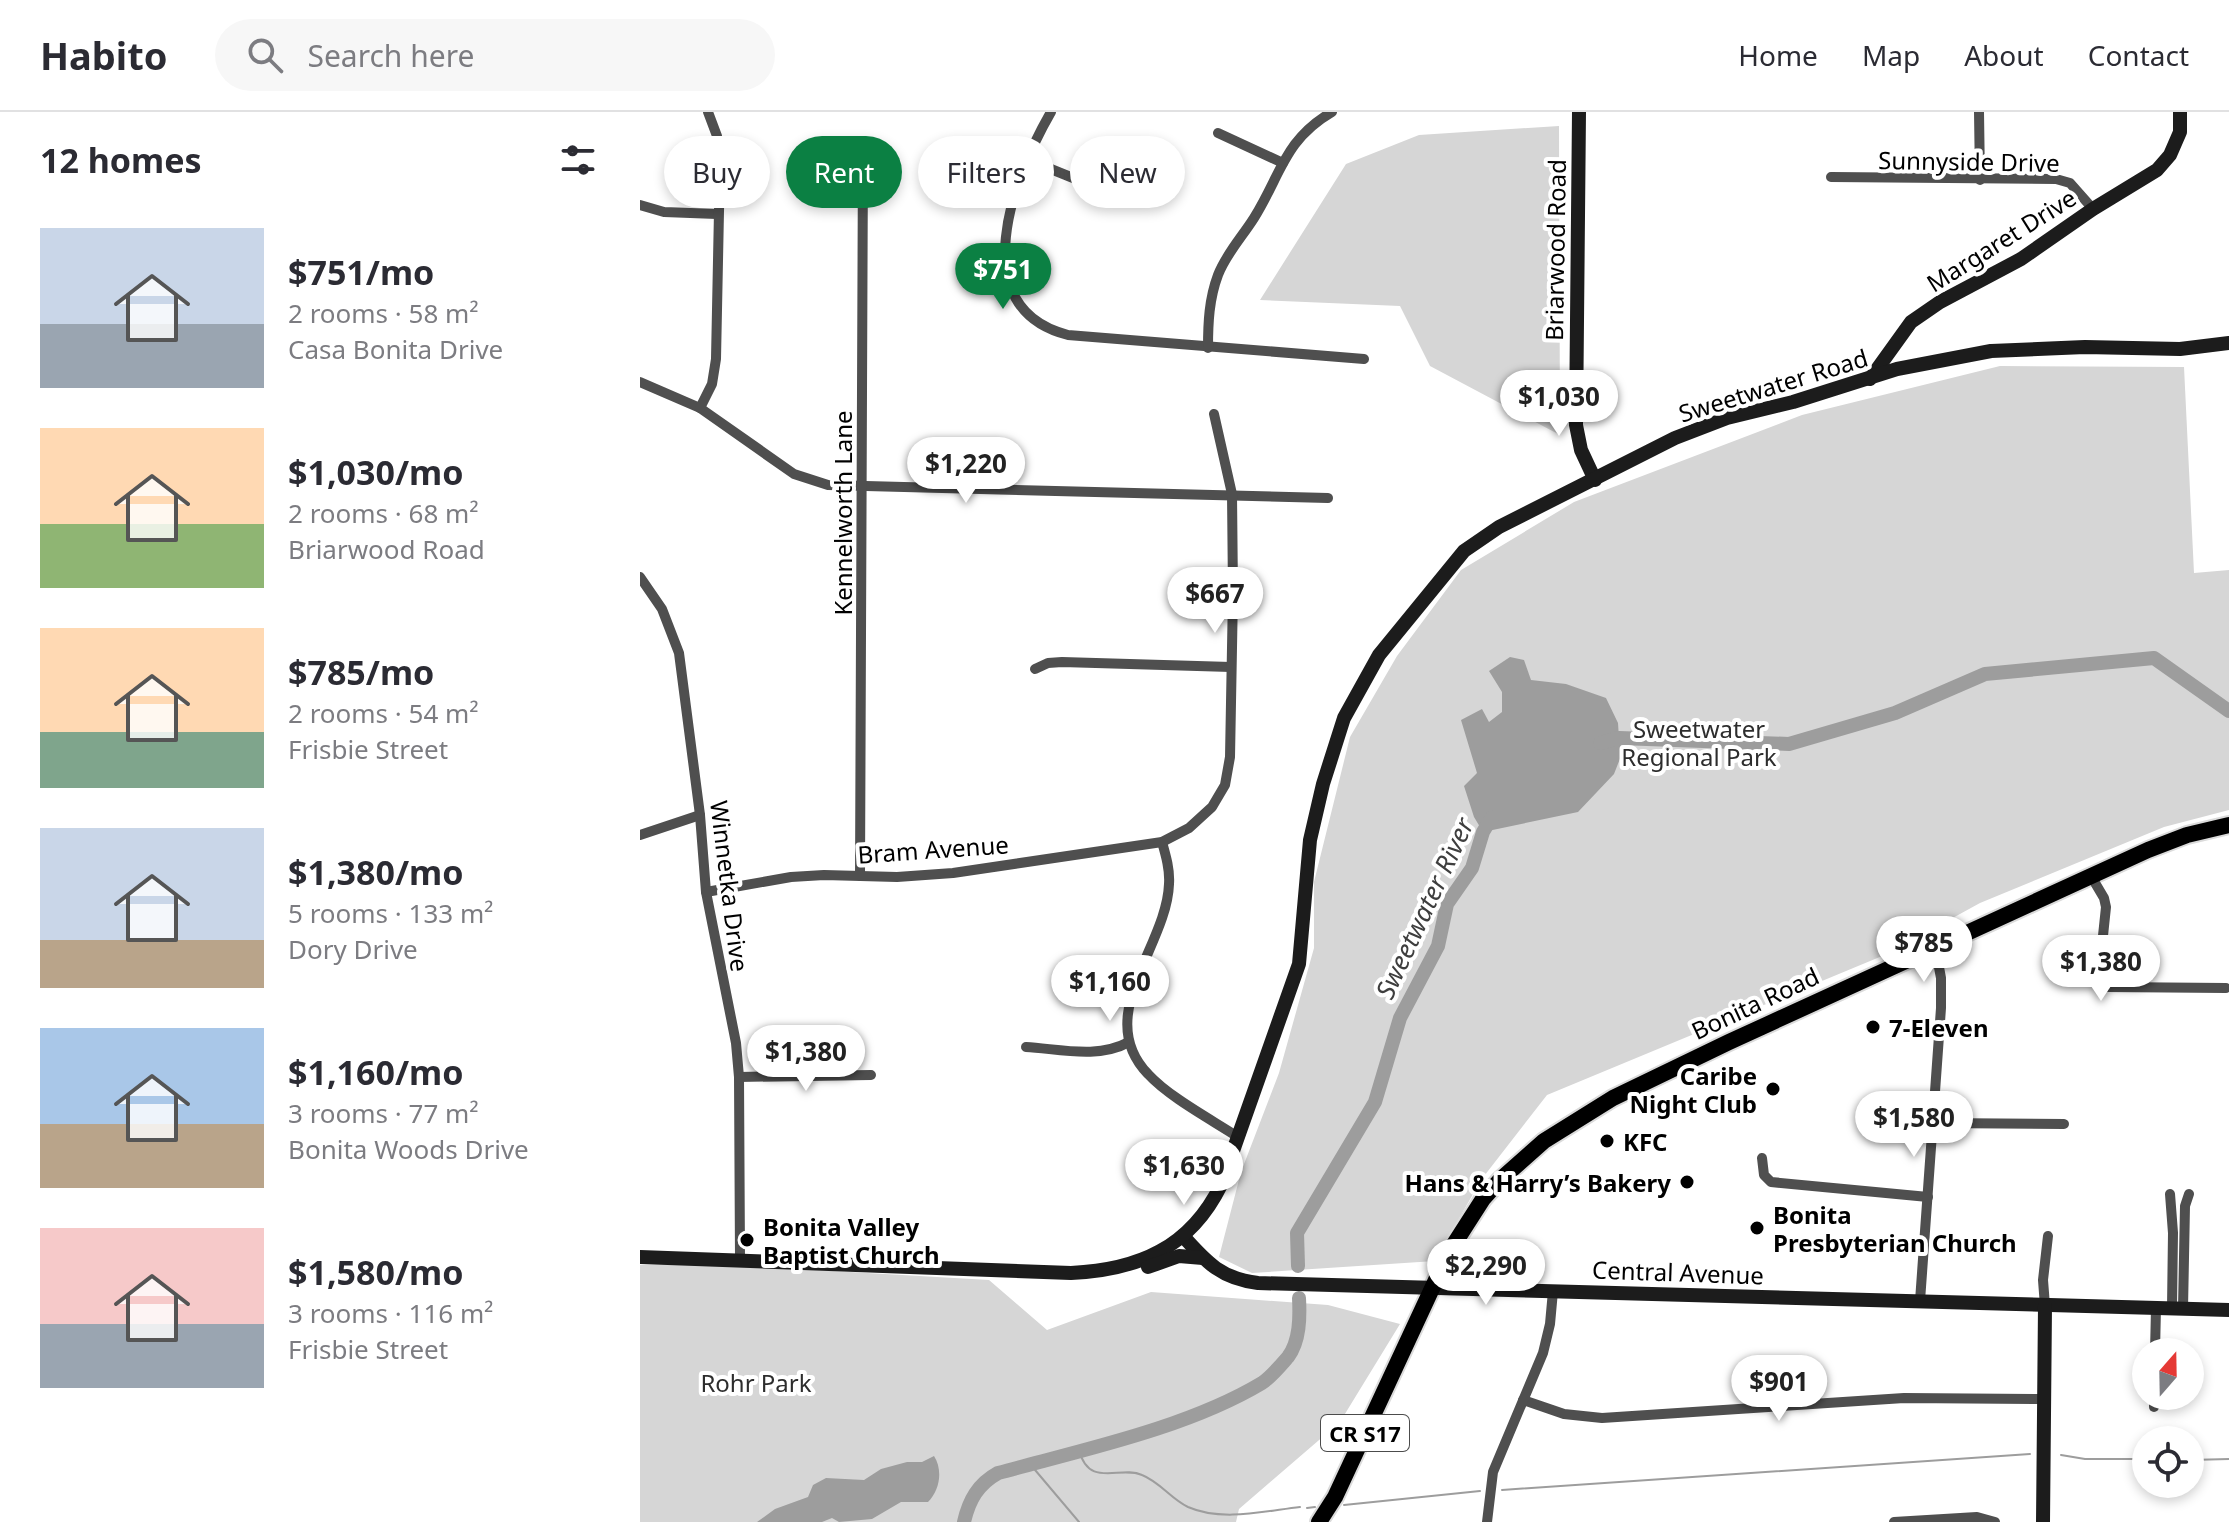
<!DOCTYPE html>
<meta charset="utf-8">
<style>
:root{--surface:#fff;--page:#f7f7f7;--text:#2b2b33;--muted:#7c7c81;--line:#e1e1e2;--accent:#0b8043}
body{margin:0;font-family:"Noto Sans",sans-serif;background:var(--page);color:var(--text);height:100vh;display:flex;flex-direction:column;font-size:30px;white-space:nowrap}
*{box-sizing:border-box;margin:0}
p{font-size:26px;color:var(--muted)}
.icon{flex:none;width:44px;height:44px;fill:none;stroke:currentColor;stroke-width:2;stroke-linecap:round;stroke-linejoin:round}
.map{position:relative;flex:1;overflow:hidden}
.side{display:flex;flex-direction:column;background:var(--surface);width:640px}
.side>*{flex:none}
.hud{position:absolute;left:24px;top:24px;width:760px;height:72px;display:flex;gap:16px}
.needle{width:52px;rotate:20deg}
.buttons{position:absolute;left:1492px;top:1226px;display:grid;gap:16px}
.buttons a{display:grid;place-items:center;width:72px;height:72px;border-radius:50%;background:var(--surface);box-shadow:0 4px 12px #0003;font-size:40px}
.price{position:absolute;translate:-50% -68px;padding:0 18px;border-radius:28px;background:#fff;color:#222;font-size:26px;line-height:52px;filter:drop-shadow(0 2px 4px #0008)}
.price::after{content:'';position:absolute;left:50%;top:48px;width:24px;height:18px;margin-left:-12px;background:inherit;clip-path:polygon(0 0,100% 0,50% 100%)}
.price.on{background:var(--accent);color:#fff}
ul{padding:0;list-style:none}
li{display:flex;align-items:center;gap:24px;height:200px;padding:0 40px}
li span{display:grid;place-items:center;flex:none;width:224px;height:160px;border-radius:0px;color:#555}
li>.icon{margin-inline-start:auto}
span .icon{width:96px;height:96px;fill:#fffc;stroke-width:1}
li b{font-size:34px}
h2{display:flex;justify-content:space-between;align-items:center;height:96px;padding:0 40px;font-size:34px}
.tag{padding:0 28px;border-radius:36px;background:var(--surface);box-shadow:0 4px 12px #0003;font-size:28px;line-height:72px}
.tag.on{background:var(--accent);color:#fff}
header{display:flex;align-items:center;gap:48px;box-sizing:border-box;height:112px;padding:0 40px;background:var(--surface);border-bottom:2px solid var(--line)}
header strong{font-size:38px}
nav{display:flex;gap:44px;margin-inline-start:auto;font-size:28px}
.search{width:560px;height:72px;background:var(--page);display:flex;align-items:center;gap:20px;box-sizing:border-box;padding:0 28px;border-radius:44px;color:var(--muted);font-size:30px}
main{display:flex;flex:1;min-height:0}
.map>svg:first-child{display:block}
.green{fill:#d6d6d6}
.water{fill:#9d9d9d}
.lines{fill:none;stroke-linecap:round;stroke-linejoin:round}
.stream{stroke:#9d9d9d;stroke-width:2}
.river{stroke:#9d9d9d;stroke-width:14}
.primary-casing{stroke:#dbdbdb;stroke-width:20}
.street{stroke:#4f4f4f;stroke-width:10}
.secondary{stroke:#1c1c1c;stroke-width:14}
.primary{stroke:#000;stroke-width:16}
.poi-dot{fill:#000;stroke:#fff;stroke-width:3}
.labels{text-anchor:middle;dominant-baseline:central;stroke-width:8;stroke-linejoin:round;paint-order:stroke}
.shield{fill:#fff;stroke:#4c4c4c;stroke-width:2}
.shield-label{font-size:22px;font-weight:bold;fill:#000}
.street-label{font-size:24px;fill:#000;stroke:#fff}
.park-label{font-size:24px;fill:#2d2d2d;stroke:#fff}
.poi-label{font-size:24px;font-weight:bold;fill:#000;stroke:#fff;text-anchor:start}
.water-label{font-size:26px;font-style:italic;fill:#3e3e3e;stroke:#fff}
</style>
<header>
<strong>Habito</strong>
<div class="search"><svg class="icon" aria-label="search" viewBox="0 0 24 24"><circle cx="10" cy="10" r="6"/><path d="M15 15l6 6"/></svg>Search here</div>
<nav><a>Home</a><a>Map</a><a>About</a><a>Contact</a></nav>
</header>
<main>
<section class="side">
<h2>12 homes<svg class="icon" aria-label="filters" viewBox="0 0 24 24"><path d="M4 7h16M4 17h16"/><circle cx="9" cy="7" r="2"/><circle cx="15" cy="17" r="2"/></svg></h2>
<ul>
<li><span style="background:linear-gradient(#c9d6e8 60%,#9aa5b1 0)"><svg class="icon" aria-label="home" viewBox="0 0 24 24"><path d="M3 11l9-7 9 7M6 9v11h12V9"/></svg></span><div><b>$751/mo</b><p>2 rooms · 58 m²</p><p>Casa Bonita Drive</p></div></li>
<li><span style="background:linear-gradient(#ffd9b3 60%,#8fb573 0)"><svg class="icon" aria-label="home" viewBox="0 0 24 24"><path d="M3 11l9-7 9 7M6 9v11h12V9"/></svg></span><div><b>$1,030/mo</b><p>2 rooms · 68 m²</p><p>Briarwood Road</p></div></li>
<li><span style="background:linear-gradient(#ffd9b3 65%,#7fa58c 0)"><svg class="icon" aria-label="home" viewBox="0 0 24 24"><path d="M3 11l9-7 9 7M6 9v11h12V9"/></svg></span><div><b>$785/mo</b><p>2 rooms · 54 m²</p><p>Frisbie Street</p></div></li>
<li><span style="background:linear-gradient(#c9d6e8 70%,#b9a48a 0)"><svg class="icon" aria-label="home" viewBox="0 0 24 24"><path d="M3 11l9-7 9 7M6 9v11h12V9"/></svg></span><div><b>$1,380/mo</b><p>5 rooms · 133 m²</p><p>Dory Drive</p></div></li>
<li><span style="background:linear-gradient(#a9c7e8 60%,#b9a48a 0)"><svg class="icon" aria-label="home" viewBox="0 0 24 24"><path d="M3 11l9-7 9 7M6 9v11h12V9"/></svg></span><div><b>$1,160/mo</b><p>3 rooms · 77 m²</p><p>Bonita Woods Drive</p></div></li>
<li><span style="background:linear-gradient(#f6c9c9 60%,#9aa5b1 0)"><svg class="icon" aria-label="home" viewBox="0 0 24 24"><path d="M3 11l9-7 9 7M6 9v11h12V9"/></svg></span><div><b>$1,580/mo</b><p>3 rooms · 116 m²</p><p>Frisbie Street</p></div></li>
</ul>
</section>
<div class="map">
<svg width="1589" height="1410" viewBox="0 0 1589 1410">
<rect width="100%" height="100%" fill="#fff"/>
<g class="green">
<polygon points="919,14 920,323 790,254 760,194 620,188 706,52 779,23"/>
<polygon points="1360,254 1544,255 1554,461 1589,458 1589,698 1524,715 1340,791 1247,842 907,983 841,1068 795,1149 612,1161 579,1145 601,1060 639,961 674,836 674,770 710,625 757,544 821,458 934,390 1162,303"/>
<polygon points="71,1152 349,1168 407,1218 511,1180 688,1193 760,1212 700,1310 599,1397 596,1410 0,1410 0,1153"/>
</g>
<g class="water">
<polygon points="870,545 884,548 891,568 926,572 966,586 978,611 979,626 983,639 974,662 938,700 843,720 834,705 824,674 837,661 821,608 842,597 849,610 862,600 862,580 849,559"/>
<path d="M294,1344C303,1358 300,1378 288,1390H261L232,1407L199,1410L192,1406L182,1410H117L135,1397L168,1385L173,1373L186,1366L224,1368L241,1357L267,1350H282Z"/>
</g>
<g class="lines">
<g class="stream">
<path d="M439,1338C449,1377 480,1353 502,1363C520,1370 531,1387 548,1395C582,1410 625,1399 660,1395"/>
<polyline points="1421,1343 1445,1347 1506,1347"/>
<polyline points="1550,1348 1589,1347"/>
<polyline points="390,1352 439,1410"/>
<polyline points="862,1378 1390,1342"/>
<polyline points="704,1393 840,1379"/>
<polyline points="667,1396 675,1395"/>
</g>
<g class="river">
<polyline points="960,631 979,626 1149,632 1255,601 1345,562 1514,546 1589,599"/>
<polyline points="658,1154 657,1121 735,990 760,906 798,834 807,792 832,756 843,720 852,705"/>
<path d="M324,1410C329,1388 338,1372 358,1361C442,1338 547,1316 622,1271C631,1265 641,1253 648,1245C660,1229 660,1205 659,1186"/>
</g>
<defs>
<polyline id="primary" points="679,1410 695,1385 809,1140 843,1087 860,1068 904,1029 973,986 1089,930 1508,738 1547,723 1589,713"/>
</defs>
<use href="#primary" class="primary-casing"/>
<g class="street">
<path d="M411,0C374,64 322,196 428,223L724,247"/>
<polyline points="1339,0 1340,68"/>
<polyline points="578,21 643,51"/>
<polyline points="386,47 448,72"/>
<polyline points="1191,65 1416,67 1430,71 1453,97"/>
<polyline points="0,93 24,100 77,102"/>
<path d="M568,236C568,211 569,187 578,163C586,142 602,125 614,106C641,63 644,28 692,0"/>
<polyline points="0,270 60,296 154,362 188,373 688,386"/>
<polyline points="60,296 72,272 76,247 80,50 77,24 68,0"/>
<polyline points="0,465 22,497 39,541 60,703 66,780 96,931 99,965 100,1147"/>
<polyline points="395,557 408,551 422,550 591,555"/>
<polyline points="0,723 60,703"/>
<path d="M522,730C526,744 530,758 529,772C527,834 452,904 508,962C529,985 572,1008 598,1025"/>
<polyline points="220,764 223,38"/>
<polyline points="1451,764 1464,786 1466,795 1459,862 1468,875 1586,876"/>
<polyline points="66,780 151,765 184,763 257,765 313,761 522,730 549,716 572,695 585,673 590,645 593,481 592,382 574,302"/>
<path d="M386,935C420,937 458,947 489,930"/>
<polyline points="99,965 231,963"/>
<polyline points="1294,1011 1424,1012"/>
<polyline points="1122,1046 1124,1063 1131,1070 1288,1085"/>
<polyline points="1530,1082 1533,1121 1532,1196"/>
<polyline points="1280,1189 1301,896 1301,866 1295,834"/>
<polyline points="1405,1194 1403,1168 1408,1124"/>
<polyline points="1543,1197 1545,1094 1549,1082"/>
<polyline points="1515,1240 1516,1196"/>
<polyline points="883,1288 924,1302 962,1306 1264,1286 1404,1287"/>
<polyline points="1514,1295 1514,1284"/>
<polyline points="847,1410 853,1360 903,1241 910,1212 913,1179"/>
<polyline points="1254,1410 1337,1405 1355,1410"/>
</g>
<g class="secondary">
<polyline points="939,0 936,313 941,338 955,368"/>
<polyline points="1230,267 1271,210 1300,190 1381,147 1453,97 1517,58 1530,43 1540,20 1540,0"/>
<path d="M543,1124C567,1151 582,1167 618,1171L1589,1198"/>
<path d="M0,1145L431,1161C498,1158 550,1136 581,1073L659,852L670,728L683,672L704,606L739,543L824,439L859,415L1035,326L1087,306L1153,290L1257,257L1351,239L1445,235L1540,237L1589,231"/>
<polyline points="508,1155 539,1144 563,1146"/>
<polyline points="1403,1410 1405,1194"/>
</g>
<use href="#primary" class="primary"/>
</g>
<g class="poi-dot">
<circle cx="1233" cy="915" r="8"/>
<circle cx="1133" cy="977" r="8"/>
<circle cx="967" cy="1029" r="8"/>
<circle cx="1047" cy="1070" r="8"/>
<circle cx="1117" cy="1116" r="8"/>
<circle cx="107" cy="1128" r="8"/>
</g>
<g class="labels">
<rect class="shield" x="681" y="1303" width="88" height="36" rx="6"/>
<g class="shield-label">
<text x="725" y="1321">CR S17</text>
</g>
<g class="street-label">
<text transform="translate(1329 49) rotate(1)">Sunnyside Drive</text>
<text transform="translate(1361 128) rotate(-32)">Margaret Drive</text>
<text transform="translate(915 138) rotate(-89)">Briarwood Road</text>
<text transform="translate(1133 273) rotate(-17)">Sweetwater Road</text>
<text transform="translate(202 401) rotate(-90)">Kennelworth Lane</text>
<text transform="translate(293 737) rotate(-4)">Bram Avenue</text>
<text transform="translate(90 774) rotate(83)">Winnetka Drive</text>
<text transform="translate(1115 891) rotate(-25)">Bonita Road</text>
<text transform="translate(1038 1160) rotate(2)">Central Avenue</text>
</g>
<g class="park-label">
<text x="1059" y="616">Sweetwater<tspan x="1059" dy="28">Regional Park</tspan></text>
<text x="116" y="1270">Rohr Park</text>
</g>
<g class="poi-label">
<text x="1249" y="915">7-Eleven</text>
<text x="1117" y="963" text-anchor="end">Caribe<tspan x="1117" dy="28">Night Club</tspan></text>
<text x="983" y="1029">KFC</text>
<text x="1031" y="1070" text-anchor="end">Hans &amp; Harry’s Bakery</text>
<text x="1133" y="1102">Bonita<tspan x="1133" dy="28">Presbyterian Church</tspan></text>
<text x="123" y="1114">Bonita Valley<tspan x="123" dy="28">Baptist Church</tspan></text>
</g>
<g class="water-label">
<text transform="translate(784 796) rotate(-65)">Sweetwater River</text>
</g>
</g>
</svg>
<div class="buttons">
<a><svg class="needle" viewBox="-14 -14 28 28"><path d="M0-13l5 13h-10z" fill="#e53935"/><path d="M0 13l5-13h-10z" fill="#7c7c81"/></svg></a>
<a><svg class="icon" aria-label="locate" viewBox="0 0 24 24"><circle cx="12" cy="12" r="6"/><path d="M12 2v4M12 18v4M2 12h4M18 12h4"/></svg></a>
</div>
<b class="price on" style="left:363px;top:199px">$751</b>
<b class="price" style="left:919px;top:326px">$1,030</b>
<b class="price" style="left:326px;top:393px">$1,220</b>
<b class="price" style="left:575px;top:523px">$667</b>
<b class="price" style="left:1284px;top:872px">$785</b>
<b class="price" style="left:1461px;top:891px">$1,380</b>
<b class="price" style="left:470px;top:911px">$1,160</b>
<b class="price" style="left:166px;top:981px">$1,380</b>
<b class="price" style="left:1274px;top:1047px">$1,580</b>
<b class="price" style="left:544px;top:1095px">$1,630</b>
<b class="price" style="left:846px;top:1195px">$2,290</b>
<b class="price" style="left:1139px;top:1311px">$901</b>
<div class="hud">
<a class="tag">Buy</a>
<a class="tag on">Rent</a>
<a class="tag">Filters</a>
<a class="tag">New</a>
</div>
</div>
</main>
